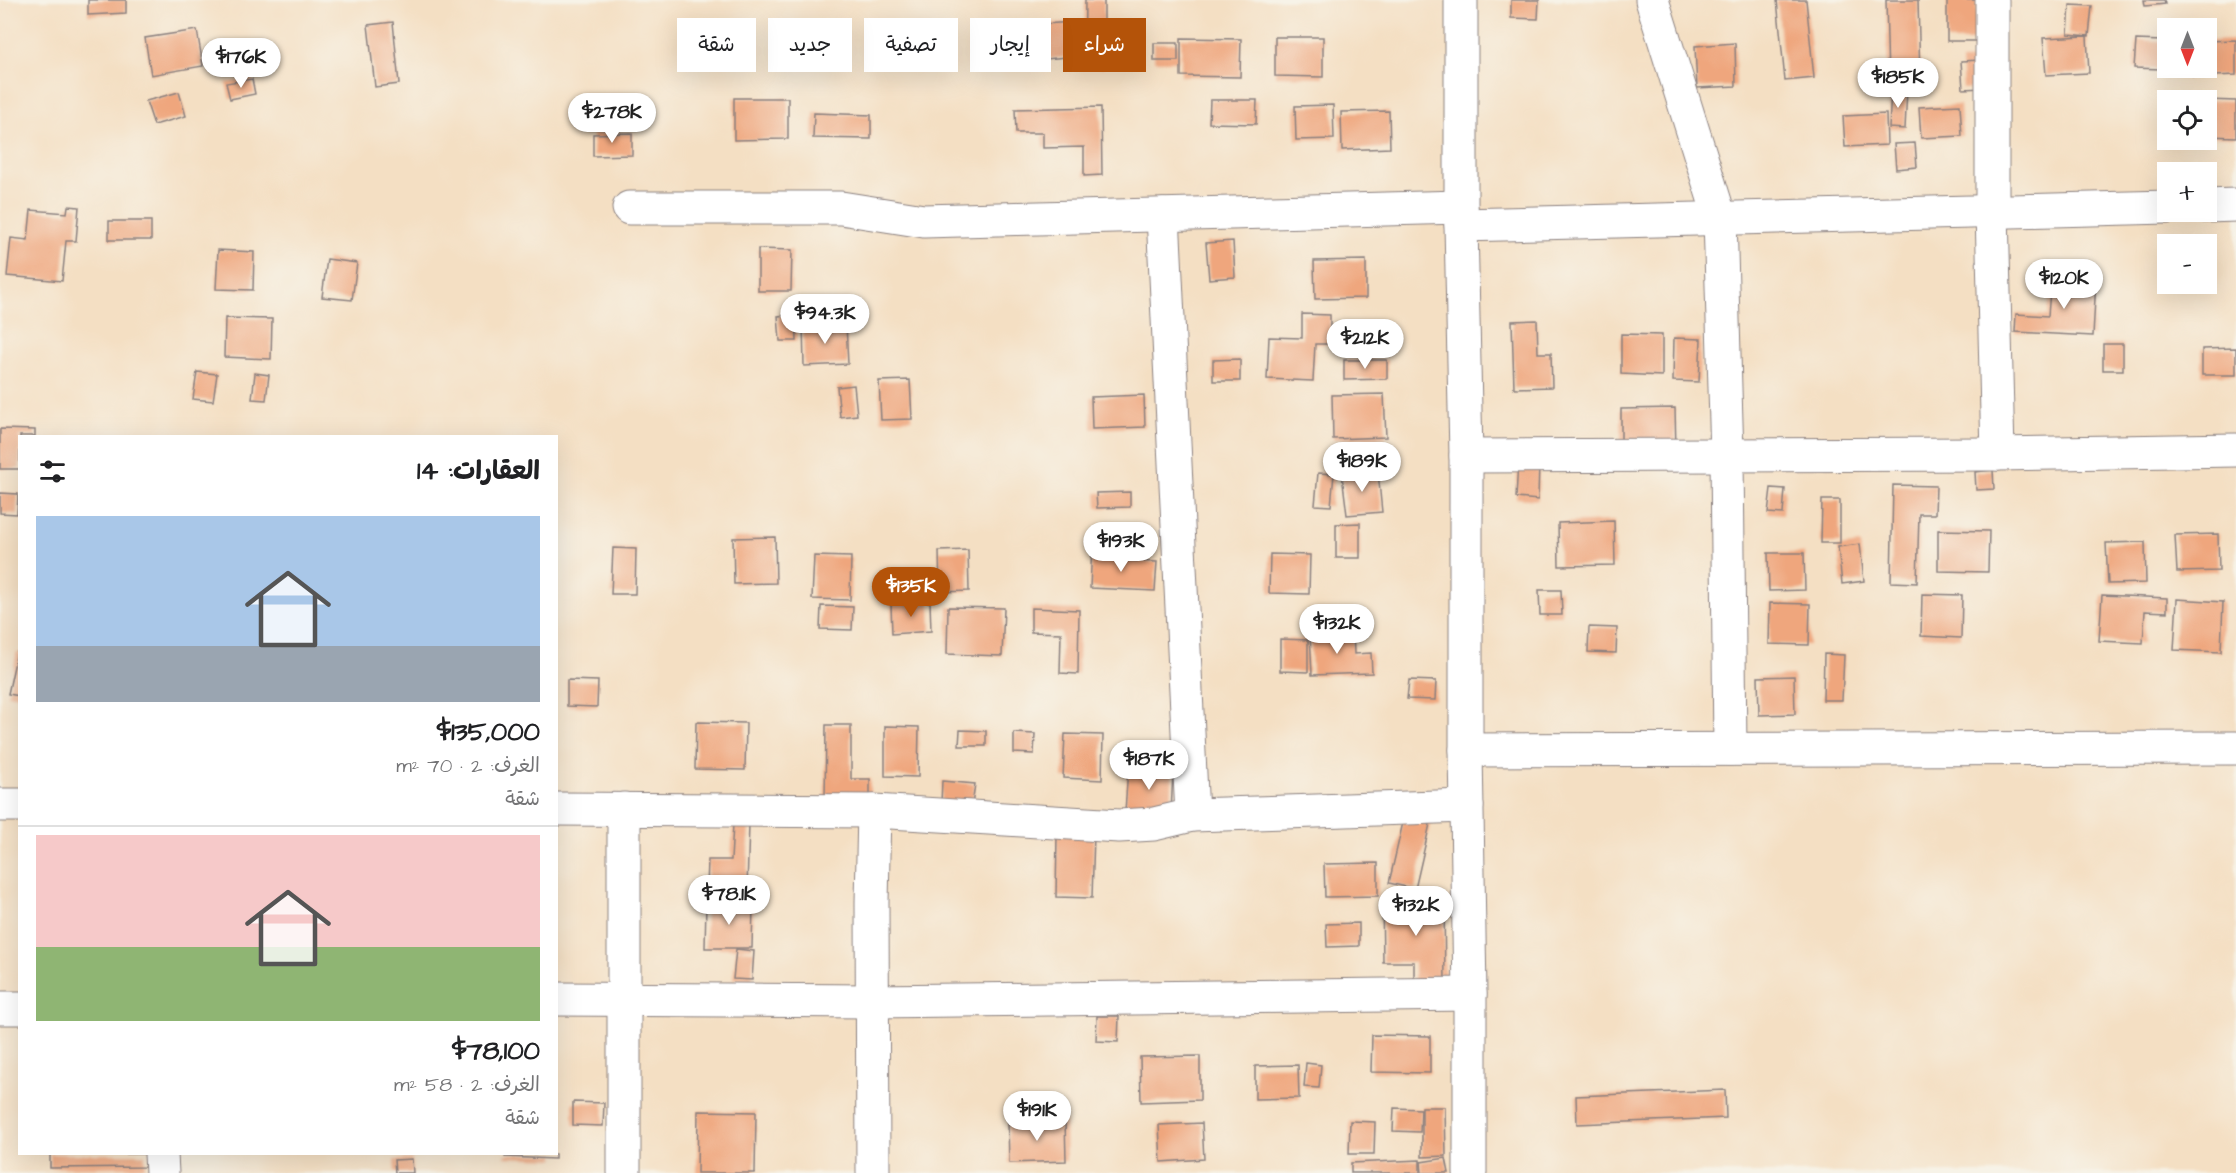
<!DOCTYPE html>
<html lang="ar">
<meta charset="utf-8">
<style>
:root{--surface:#fff;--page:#f2f2f2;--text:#202124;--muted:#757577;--line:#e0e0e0;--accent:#b45309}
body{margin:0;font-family:"Architects Daughter","Playpen Sans Arabic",sans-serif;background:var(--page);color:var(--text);direction:rtl;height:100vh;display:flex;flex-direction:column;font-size:22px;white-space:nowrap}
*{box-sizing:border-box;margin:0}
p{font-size:20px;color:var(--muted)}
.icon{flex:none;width:33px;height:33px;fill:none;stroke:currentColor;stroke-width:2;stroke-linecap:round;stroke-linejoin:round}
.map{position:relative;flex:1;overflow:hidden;direction:ltr}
.drawer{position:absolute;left:18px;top:435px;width:540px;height:720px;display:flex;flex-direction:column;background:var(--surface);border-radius:0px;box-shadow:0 6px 24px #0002;direction:rtl}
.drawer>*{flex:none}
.hud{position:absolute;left:576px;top:18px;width:570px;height:54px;direction:rtl;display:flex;gap:12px}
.needle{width:39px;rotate:180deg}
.buttons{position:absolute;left:2157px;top:18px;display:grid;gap:12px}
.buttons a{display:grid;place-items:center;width:60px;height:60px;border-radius:0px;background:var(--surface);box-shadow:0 6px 24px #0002;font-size:30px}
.price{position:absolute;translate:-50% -51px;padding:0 14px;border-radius:21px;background:#fff;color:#222;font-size:20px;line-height:39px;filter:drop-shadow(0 2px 3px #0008)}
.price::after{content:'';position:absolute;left:50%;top:36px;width:18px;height:14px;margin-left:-9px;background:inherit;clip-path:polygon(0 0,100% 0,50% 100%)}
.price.selected{background:var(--accent);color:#fff}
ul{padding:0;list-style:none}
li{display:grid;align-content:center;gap:12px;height:318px;padding:0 18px}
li+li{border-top:2px solid var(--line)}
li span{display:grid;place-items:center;height:186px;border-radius:0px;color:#555}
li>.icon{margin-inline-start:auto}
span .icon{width:108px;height:108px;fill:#fffc;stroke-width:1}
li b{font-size:26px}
h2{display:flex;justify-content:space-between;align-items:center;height:72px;padding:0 18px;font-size:26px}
.chip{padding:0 21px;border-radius:0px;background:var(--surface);box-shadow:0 6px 24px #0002;font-size:21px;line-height:54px}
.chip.selected{background:var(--accent);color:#fff}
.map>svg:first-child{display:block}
.building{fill:#efa67d}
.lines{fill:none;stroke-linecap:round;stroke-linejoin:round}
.street-casing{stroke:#8b807f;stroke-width:35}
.street{stroke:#fff;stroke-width:33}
</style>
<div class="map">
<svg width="2236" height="1173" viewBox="0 0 2236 1173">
<rect width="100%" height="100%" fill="#f7f3e8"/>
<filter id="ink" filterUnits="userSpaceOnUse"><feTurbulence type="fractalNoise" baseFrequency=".0167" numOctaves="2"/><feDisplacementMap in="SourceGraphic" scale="12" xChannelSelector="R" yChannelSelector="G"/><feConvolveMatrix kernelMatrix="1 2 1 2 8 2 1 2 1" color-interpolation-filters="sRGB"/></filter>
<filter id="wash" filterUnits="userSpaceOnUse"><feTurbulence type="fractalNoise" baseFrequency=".008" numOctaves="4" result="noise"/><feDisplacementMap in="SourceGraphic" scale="24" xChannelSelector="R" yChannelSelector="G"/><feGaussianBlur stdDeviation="1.35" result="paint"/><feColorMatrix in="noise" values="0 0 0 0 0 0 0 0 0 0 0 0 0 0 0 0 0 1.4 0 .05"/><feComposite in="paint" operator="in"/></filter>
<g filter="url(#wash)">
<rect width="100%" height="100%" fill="#f4dfc3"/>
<g id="blocks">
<g class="building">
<polygon points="88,0 126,0 126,13 88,15"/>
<polygon points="1085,0 1104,0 1104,68 1084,68"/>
<polygon points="1511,0 1539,0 1538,19 1511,18"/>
<polygon points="1777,0 1806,0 1814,78 1785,81"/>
<polygon points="1886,0 1918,0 1920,79 1888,79"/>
<polygon points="1947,0 1977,0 1976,41 1947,41"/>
<polygon points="2144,0 2164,0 2165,4 2145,6"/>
<polygon points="2070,5 2092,6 2089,36 2068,34"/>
<polygon points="393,22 399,84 375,87 368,25"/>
<polygon points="1074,22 1077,56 1046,59 1043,24"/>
<polygon points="197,30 203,66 151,75 145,38"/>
<polygon points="2087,36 2089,73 2046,75 2043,38"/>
<polygon points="1275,37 1323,37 1323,77 1275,76"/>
<polygon points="1181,38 1241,39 1240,77 1181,76"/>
<polygon points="2136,40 2162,41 2161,69 2134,68"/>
<polygon points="2236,40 2236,75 2193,77 2193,68 2206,68 2206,41"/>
<rect x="1154" y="43" width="24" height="18"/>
<polygon points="1735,43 1736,86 1697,88 1695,46"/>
<polygon points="1981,60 1983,88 1963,89 1961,61"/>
<polygon points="252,79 255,94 230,99 226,83"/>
<polygon points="1891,89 1907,89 1905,129 1889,128"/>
<polygon points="179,92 186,116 154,125 146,101"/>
<polygon points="734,98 788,98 788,139 734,140"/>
<polygon points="1210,100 1257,100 1256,124 1209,123"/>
<polygon points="2206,100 2236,101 2236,137 2206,136"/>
<polygon points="1333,105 1334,139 1296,140 1295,106"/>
<polygon points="1960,105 1962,136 1921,138 1919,107"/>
<polygon points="1101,107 1102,175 1084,176 1084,147 1043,148 1043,133 1016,133 1015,109"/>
<polygon points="1389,111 1390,148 1342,150 1341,112"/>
<polygon points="814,113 871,115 871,139 813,138"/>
<polygon points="1886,114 1887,145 1845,147 1843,116"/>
<polygon points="632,133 632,155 593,156 593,134"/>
<polygon points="1915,143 1917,167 1896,169 1894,144"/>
<polygon points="68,206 79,207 76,241 66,241 62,281 7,276 11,238 28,240 31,210 67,213"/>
<rect x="109" y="221" width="42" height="19"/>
<polygon points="1233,241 1235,277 1209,279 1206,243"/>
<polygon points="758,249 792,250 791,291 758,291"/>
<polygon points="218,250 254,252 253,290 216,289"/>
<polygon points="327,259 357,263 352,300 322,297"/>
<polygon points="1366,260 1366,298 1315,299 1314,261"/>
<polygon points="2051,277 2096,279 2093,336 2015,332 2016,314 2048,316"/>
<polygon points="796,314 797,341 780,341 778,316"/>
<polygon points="1302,314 1330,315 1330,344 1315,344 1313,381 1267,379 1269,337 1302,338"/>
<polygon points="225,318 272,319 271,359 224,357"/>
<polygon points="1537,320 1538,353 1551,353 1552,387 1514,388 1512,321"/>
<polygon points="846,324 848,364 804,366 803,325"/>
<polygon points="1621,334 1662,335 1662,376 1621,374"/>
<polygon points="1674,338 1701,339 1699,382 1673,381"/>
<rect x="2103" y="344" width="20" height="26"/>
<polygon points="2236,348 2236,375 2202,375 2202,349"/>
<polygon points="1240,359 1240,381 1213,381 1213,360"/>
<polygon points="1344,360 1387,360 1387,379 1344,380"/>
<polygon points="197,372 217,374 213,401 193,399"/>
<polygon points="255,373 269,375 266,400 252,399"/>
<polygon points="910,380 912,419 881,420 879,381"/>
<polygon points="854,385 857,415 840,417 837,387"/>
<polygon points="1384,394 1386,437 1333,439 1332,395"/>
<polygon points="1144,395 1145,427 1092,429 1091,397"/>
<polygon points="1675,408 1676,451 1621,452 1621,409"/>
<polygon points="0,429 35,430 35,436 20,436 20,469 0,469"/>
<polygon points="1518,461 1539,461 1538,500 1516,498"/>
<polygon points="1993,470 1994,489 1976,490 1975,472"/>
<polygon points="1378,472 1382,512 1347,515 1342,475"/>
<polygon points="1318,473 1334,474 1331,506 1315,505"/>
<polygon points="1893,485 1936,486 1935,514 1919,514 1917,583 1891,582"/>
<polygon points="1771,488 1785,489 1783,514 1768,513"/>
<polygon points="1130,492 1130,507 1097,508 1096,493"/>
<polygon points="0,493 18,494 17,514 0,513"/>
<polygon points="1822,500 1840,500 1840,543 1821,543"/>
<polygon points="1614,521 1615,565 1559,566 1558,523"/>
<polygon points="1360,523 1360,558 1336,558 1336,524"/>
<polygon points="1938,530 1989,531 1988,572 1938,571"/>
<polygon points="2218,534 2219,571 2177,572 2175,535"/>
<polygon points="775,537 776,583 734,584 733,538"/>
<polygon points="2145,542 2146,583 2108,584 2106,543"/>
<polygon points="1860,544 1864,581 1842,584 1838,547"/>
<polygon points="1092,546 1106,547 1105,560 1157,562 1155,591 1090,588"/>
<polygon points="613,548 636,549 635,594 611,594"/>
<polygon points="968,550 969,591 940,592 939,551"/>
<polygon points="1768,553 1804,553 1805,590 1769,591"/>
<polygon points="1270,554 1310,555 1309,594 1269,593"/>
<polygon points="814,556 851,557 850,600 812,599"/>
<polygon points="1539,590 1561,590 1562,615 1540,615"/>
<polygon points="1922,594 1962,595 1961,638 1921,636"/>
<polygon points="2102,595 2167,598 2167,612 2145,611 2143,643 2099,641"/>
<polygon points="2177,599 2223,602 2221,652 2174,650"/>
<polygon points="930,602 931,631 892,634 891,604"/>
<polygon points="1770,603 1810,604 1809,645 1769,644"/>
<polygon points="821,606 853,607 852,630 820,629"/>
<polygon points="948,607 1004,608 1002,656 947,654"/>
<polygon points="1031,608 1079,610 1078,674 1060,673 1061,633 1031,632"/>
<polygon points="1589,627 1617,628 1616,653 1588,652"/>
<polygon points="1353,632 1354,654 1371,653 1372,673 1312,675 1310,633"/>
<polygon points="1280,639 1308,640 1308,672 1280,671"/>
<polygon points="17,652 20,653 20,696 8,694"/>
<polygon points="1824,654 1844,655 1842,700 1823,700"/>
<polygon points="1794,676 1795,714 1759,715 1758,677"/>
<polygon points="567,680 598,681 597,707 567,706"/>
<polygon points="1409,680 1436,681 1435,700 1407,699"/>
<polygon points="696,722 746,723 745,770 695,769"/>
<polygon points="826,725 851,725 851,779 870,779 870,801 825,801"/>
<polygon points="885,726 919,727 918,777 885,776"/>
<polygon points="960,730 986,731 986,746 959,746"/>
<polygon points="1014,733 1035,734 1034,754 1014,753"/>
<polygon points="1065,734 1103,735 1102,780 1063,778"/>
<polygon points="1128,767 1173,769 1171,814 1125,812"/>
<polygon points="942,781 975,784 972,805 941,803"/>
<polygon points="1404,818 1430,824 1415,889 1389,883"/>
<polygon points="733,824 749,824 747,888 707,888 708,860 731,860"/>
<polygon points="1057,834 1094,835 1092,898 1056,897"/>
<polygon points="1378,863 1378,896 1325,897 1324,864"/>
<polygon points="1444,898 1445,983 1414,984 1414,962 1383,962 1382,900"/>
<polygon points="706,904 753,905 752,948 705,948"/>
<polygon points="1359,923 1359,946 1327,947 1326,924"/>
<polygon points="736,949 754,951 752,980 733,979"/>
<polygon points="1097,1016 1119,1016 1118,1042 1096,1041"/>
<polygon points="1372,1035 1430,1036 1430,1073 1371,1072"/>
<polygon points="1200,1056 1200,1100 1141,1102 1140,1057"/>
<polygon points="1306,1063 1321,1065 1319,1088 1304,1087"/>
<polygon points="1298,1065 1299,1098 1255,1099 1255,1066"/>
<polygon points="1725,1090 1726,1118 1577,1124 1576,1096"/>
<polygon points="573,1102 604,1103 603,1126 573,1125"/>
<polygon points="1422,1107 1445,1107 1446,1156 1422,1157"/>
<polygon points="1394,1108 1421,1109 1420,1132 1393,1131"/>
<polygon points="698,1111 756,1112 755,1173 697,1173"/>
<polygon points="1065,1120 1066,1161 1009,1163 1008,1122"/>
<polygon points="1350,1121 1375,1122 1374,1154 1349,1154"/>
<polygon points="1202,1123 1204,1159 1161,1162 1159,1125"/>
<polygon points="50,1154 145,1154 145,1167 50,1168"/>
<polygon points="505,1154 555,1154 555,1159 505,1157"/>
<polygon points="1446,1158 1449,1173 1422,1173 1421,1162"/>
<polygon points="412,1159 413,1173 395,1173 394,1160"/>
<polygon points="1420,1160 1420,1173 1351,1173 1351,1163"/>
</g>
</g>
</g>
<g filter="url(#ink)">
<use href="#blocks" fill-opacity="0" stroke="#8b807f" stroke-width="1.5"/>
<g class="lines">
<defs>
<g id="street">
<polyline points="1461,0 1461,225 1466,456 1466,750 1470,994 1470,1173"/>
<polyline points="1652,0 1720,218 1727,456 1730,749"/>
<polyline points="1992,0 1992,211 1998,454"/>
<polyline points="2206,206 2236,205"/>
<polyline points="629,208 841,208 924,221 1461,207"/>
<polyline points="1163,215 1192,815"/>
<polyline points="1461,225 2168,207"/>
<polyline points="1466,456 1998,454 2236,450"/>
<polyline points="1466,750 2236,748"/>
<polyline points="0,805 20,805"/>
<polyline points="556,809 874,811 1119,826 1154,824 1192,815 1467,806"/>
<polyline points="556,999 873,1001 1470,994"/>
<polyline points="0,1008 20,1008"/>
<polyline points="161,1154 162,1173"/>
<polyline points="624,1173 624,809"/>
<polyline points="873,1173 872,902 874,811"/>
</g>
</defs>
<use href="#street" class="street-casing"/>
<use href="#street" class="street"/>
</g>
</g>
</svg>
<div class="buttons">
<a><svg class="needle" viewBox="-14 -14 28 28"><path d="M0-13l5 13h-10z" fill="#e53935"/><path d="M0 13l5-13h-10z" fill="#757577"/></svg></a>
<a><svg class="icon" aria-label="locate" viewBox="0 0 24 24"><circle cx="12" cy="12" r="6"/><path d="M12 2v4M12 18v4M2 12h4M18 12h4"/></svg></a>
<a>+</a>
<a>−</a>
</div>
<b class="price" style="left:241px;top:89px">$176K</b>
<b class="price" style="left:1898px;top:109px">$185K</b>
<b class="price" style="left:612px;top:144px">$278K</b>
<b class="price" style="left:2064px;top:310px">$120K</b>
<b class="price" style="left:825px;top:345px">$94.3K</b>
<b class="price" style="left:1365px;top:370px">$212K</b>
<b class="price" style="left:1362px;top:493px">$189K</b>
<b class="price" style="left:1121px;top:573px">$193K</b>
<b class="price selected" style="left:911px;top:618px">$135K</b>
<b class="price" style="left:1337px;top:655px">$132K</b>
<b class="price" style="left:1149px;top:791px">$187K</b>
<b class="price" style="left:729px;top:926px">$78.1K</b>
<b class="price" style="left:1416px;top:937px">$132K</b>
<b class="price" style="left:1037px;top:1142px">$191K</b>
<div class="hud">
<a class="chip selected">شراء</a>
<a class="chip">إيجار</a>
<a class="chip">تصفية</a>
<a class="chip">جديد</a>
<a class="chip">شقة</a>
</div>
<section class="drawer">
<h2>العقارات: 14<svg class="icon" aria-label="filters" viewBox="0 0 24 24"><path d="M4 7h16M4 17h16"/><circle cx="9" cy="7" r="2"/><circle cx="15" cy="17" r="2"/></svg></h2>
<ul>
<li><span style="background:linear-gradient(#a9c7e8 70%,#9aa5b1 0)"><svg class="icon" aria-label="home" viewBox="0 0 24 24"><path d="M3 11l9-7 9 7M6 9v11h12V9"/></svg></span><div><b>$135,000</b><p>الغرف: 2 · 70 m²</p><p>شقة</p></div></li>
<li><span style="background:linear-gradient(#f6c9c9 60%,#8fb573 0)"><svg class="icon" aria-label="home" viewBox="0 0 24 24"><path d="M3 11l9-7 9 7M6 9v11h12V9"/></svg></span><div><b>$78,100</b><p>الغرف: 2 · 58 m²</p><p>شقة</p></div></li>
</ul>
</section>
</div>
